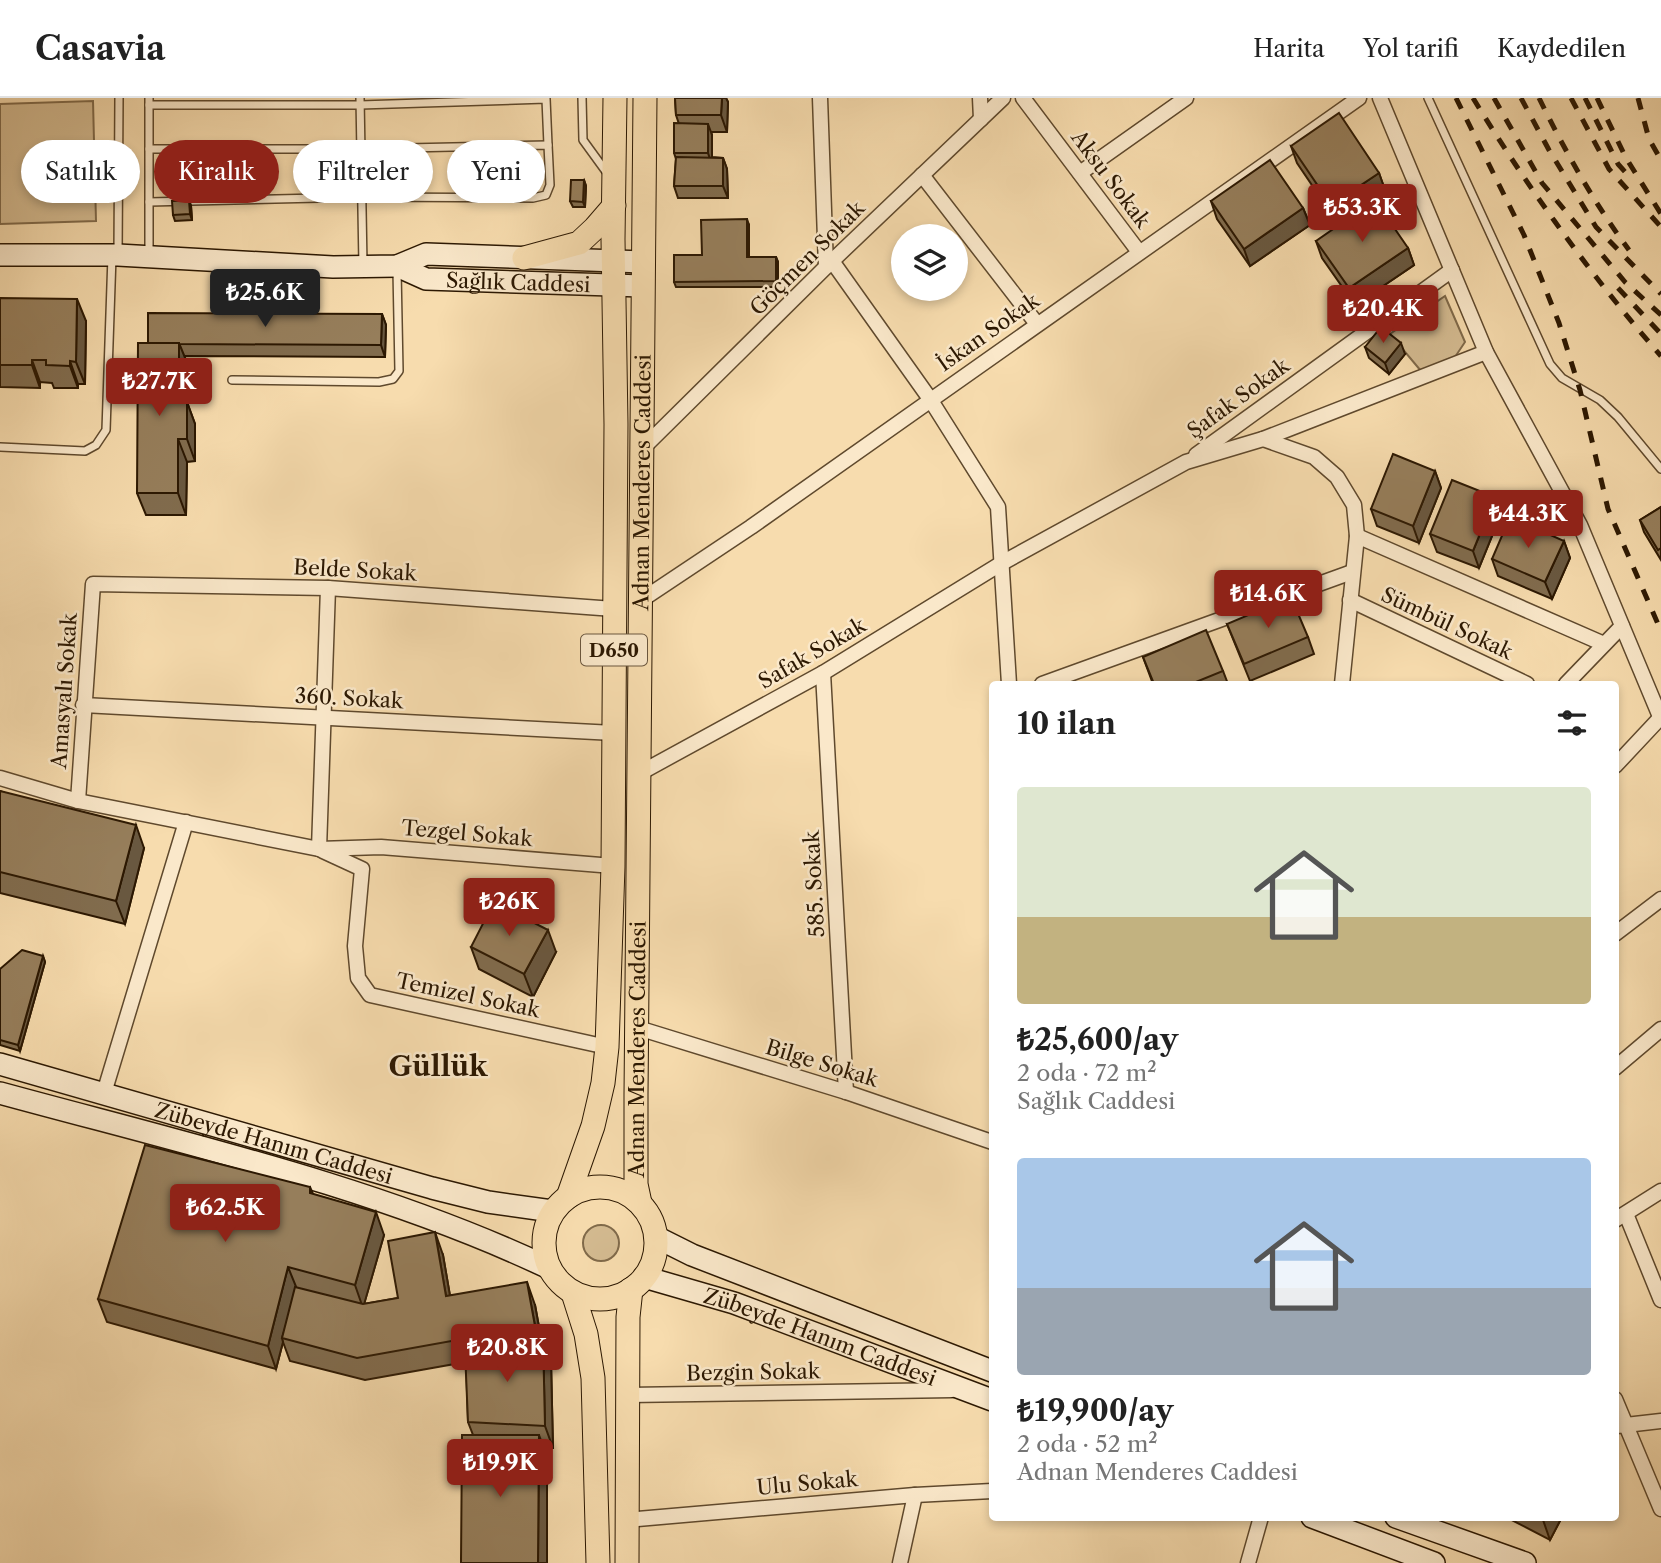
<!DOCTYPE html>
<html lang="tr">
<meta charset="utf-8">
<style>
:root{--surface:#fff;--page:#f2f2f2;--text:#222;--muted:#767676;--line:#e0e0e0;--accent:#8f2418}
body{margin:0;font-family:"Libre Caslon Text",serif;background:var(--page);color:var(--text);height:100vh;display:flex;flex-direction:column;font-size:26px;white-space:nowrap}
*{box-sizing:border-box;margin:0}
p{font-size:23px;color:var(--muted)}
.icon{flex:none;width:38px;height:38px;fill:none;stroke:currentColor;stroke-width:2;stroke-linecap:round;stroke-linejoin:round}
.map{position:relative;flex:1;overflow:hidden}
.details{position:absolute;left:989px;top:583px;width:630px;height:840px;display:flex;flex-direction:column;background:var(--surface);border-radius:7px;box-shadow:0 4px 10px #0003}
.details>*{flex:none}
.guide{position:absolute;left:21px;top:42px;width:665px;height:63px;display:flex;gap:14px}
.controls{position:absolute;left:891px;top:126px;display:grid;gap:14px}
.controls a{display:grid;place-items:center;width:77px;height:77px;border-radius:50%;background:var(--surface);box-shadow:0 4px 10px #0003;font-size:35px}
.price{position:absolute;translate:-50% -60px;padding:0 16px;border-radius:7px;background:var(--accent);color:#fff;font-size:23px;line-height:46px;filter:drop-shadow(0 2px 4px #0008)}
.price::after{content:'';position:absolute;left:50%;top:42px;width:21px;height:16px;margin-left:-10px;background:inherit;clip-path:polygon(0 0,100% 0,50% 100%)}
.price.on{background:#222;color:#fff}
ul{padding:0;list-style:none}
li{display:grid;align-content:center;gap:14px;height:371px;padding:0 28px}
li span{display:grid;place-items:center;height:217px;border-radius:7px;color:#555}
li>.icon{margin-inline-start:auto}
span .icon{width:126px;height:126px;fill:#fffc;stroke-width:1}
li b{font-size:30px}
h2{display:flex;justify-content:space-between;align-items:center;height:84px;padding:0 28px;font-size:30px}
.chip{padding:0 24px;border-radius:32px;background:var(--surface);box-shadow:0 4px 10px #0003;font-size:24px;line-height:63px}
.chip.on{background:var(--accent);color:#fff}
header{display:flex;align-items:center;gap:42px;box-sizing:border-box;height:98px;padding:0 35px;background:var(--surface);border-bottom:2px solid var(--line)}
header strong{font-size:33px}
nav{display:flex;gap:38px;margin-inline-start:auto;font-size:24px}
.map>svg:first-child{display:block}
.green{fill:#d4bb91;stroke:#806a4a;stroke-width:2}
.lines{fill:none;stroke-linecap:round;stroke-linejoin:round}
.service-casing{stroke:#5f492d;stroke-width:10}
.minor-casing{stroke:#5f492d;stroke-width:17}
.secondary-casing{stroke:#2c1802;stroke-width:24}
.primary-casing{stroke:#2c1802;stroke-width:25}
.service{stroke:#fae8ca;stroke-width:7}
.minor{stroke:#fae8ca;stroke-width:14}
.secondary{stroke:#fae8ca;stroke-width:21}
.primary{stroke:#f7dcae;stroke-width:23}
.rail{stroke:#2c1802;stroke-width:5;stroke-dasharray:12 12;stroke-linecap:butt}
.wall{fill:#816c4e;stroke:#2c1802;stroke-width:2}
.shaded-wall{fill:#695840;stroke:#2c1802;stroke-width:2}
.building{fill:#967e5b;stroke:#2c1802;stroke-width:2}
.labels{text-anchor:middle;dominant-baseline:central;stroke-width:5;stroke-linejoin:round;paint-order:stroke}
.shield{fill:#fae8ca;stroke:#6a563e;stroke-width:2}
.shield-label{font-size:19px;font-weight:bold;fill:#2c1802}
.street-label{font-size:21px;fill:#2c1802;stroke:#fae8ca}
.district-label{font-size:28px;font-weight:bold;fill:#2c1802;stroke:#fae8ca}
</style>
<header>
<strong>Casavia</strong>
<nav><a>Harita</a><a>Yol tarifi</a><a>Kaydedilen</a></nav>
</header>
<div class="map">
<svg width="1661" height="1465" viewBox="0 0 1661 1465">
<rect width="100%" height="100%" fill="#f7dcae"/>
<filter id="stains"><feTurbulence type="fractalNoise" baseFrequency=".00286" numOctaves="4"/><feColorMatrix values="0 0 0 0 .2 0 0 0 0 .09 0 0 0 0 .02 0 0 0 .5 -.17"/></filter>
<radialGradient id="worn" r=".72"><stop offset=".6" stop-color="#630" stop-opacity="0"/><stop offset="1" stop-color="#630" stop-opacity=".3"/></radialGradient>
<g class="green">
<polygon points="93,3 96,123 0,126 0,6"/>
<polygon points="1445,198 1465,244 1453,262 1421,273 1390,236"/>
<circle cx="601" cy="1145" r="18"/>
</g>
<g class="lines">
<defs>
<g id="service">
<polyline points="149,0 149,157"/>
<polyline points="360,0 363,167"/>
<polyline points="582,0 583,42 607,75"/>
<polyline points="1428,0 1550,266 1562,280 1600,302 1618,319 1661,371"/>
<polyline points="149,7 360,7 546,1 548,47"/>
<polyline points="149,51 361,51 548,47 550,87 546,97 533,100 362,99 149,104"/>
<polyline points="118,156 119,0"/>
<polyline points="232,282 379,284 393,281 399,273 397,172"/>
<polyline points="0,349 85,353 96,347 106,332 112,158"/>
</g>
<g id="minor">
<polyline points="820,0 826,169"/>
<polyline points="980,0 981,21"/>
<polyline points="1023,0 1139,154"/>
<polyline points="1380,0 1486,254 1580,427 1661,621"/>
<polyline points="1080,75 1186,0"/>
<polyline points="922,77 1037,226"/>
<polyline points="832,163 930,301 998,409 1009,586"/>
<polyline points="1263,341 1314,359 1337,379 1354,407 1357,438 1342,586"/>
<polyline points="642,351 832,163 1003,0"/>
<polyline points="1196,357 1452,172"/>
<polyline points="1357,438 1604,546"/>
<polyline points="1350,502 1527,586"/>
<polyline points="640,503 751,429 1359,0"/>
<polyline points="823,575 846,994"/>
<polyline points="1042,586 1352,474"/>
<polyline points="1566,586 1622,528"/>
<polyline points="83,607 614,635"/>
<polyline points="1615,668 1660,620"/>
<polyline points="640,675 823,575 1002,465 1186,364 1263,341 1486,254"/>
<polyline points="0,680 78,703 319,751 381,749 613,768"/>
<polyline points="78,703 93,486 328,490 614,511"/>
<polyline points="319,751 328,490"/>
<polyline points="323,753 362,771 355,848 358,880 370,897 607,949"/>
<polyline points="1615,836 1661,801"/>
<polyline points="638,930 846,994 992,1044"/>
<polyline points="1615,970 1661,931"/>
<polyline points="104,995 186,724"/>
<polyline points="1626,1116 1661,1202"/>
<polyline points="1615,1122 1661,1093"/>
<polyline points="628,1297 952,1292"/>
<polyline points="1615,1301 1661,1411"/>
<polyline points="1617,1328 1661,1323"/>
<polyline points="626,1422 915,1397 992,1393"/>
<polyline points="900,1465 915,1397"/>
<polyline points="1248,1465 1261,1419"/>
</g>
<g id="secondary">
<polyline points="0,157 118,157 333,169 397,168 426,156 643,164"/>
<path id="s1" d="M397,168L426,181L643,188"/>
<path id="s2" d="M0,966L432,1090L488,1104L552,1113"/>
<path d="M0,995C183,1045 378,1089 549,1170"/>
<polyline points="656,1139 692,1157 992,1273"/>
<path id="s3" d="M644,1179L734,1205L992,1302"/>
<polyline points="1312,1419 1434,1465"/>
<polyline points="1396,1419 1525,1465"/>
</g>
<g id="primary">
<polyline points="524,160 579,145 595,130 614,108"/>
<circle cx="600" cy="1145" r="56"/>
<polyline points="568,1099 593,1028 603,985 607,949 613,768 616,326 613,141 615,0"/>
<path id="s4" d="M640,1105L636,1086V997L645,0"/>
<polyline points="573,1195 586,1236 593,1280 598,1465"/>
<polyline points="627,1465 628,1219 631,1191"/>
</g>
</defs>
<use href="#service" class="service-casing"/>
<use href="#minor" class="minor-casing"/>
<use href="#secondary" class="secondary-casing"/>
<use href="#primary" class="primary-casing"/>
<use href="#service" class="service"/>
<use href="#minor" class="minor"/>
<use href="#secondary" class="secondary"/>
<use href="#primary" class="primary"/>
<g class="rail">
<polyline points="1456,0 1524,137 1559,225 1580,292 1608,411 1661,533"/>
<path d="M1473,0C1528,90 1592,179 1661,258"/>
<polyline points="1494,0 1542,85 1625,184 1661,217"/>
<polyline points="1521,0 1549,52 1596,129 1661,196"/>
<path d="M1539,0C1565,53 1594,105 1629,152"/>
<polyline points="1571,0 1609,71 1661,129"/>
<polyline points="1585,0 1618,66 1627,76"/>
<polyline points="1597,0 1626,60 1661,116"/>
<polyline points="1638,0 1649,41 1661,62"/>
<polyline points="1618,190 1661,236"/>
</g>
</g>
<g class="wall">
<polygon points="675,0 726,0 728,4 727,34 711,34 712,37 712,59 723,60 727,71 728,100 678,100 674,88 676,61 674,55 679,26 676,17"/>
<polygon points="1291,48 1379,75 1385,92 1337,124 1297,65"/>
<polygon points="584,82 586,88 585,109 573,109 570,103"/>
<polygon points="189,102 191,108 192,122 175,123 173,117"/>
<polygon points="1211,103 1303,110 1310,127 1250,168 1217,121"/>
<polygon points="749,127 749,159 776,159 778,164 778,189 676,189 674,184 702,157"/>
<polygon points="1316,143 1408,150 1414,167 1355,207 1322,160"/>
<polygon points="0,200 86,223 85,286 78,286 78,290 54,290 52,285 40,284 40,290 0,289"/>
<polygon points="382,216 386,227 385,259 184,258 188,267 187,304 195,326 195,363 187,364 186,417 146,417 137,395 148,245"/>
<polygon points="1365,249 1405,256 1389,276 1369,260"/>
<polygon points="1435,373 1441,390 1419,445 1377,428 1371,411"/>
<polygon points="1495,399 1501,416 1479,470 1437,454 1430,436"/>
<polygon points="1661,409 1661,462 1644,434 1640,422"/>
<polygon points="1564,443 1570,460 1552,501 1498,478 1492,461"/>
<polygon points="1227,526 1308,539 1314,556 1250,583"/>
<polygon points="1143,559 1223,573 1228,586 1153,586"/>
<polygon points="0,693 144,750 125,826 0,795"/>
<polygon points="471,849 556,854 533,899 479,871"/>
<polygon points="43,858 45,864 20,953 0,947 0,871"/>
<polygon points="310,1089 313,1096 384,1137 364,1206 398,1200 443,1157 450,1198 535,1207 541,1240 551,1263 553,1350 544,1350 547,1359 547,1465 461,1465 473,1337 468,1324 466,1264 365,1282 290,1263 283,1244 276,1271 107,1224 98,1201"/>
<polygon points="1506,1419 1562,1419 1550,1442"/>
</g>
<g class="shaded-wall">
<polygon points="722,0 726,0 728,4 727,34 721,17"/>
<polygon points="708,26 712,37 712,67 708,55"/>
<polygon points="723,60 727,71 728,100 723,88"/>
<polygon points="1379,75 1385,92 1337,124 1331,107"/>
<polygon points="584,82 586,88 585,109 583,104"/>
<polygon points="189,102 191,108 192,122 190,116"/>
<polygon points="1303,110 1310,127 1250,168 1244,151"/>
<polygon points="747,121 749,127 749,165 747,159"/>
<polygon points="1408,150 1414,167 1355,207 1349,190"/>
<polygon points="776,159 778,164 778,189 776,183"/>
<polygon points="77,201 86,223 85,286 76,264"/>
<polygon points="382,216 386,227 385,259 381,247"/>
<polygon points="179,245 188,267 187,304 195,326 195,363 187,341 179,304"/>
<polygon points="1401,245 1405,256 1389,276 1385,265"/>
<polygon points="32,262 40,284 40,290 32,267"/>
<polygon points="70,263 78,286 78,290 70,268"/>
<polygon points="178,341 187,364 186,417 178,395"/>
<polygon points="1435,373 1441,390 1419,445 1413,428"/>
<polygon points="1495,399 1501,416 1479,470 1473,453"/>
<polygon points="1564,443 1570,460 1552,501 1545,484"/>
<polygon points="136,727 144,750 125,826 116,803"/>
<polygon points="548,832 556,854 533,899 524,876"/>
<polygon points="43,858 45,864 20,953 18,947"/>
<polygon points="376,1114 384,1137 363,1210 355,1187"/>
<polygon points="435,1134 443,1157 454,1221 446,1198"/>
<polygon points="288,1169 297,1191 282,1240 283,1244 276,1271 268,1248"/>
<polygon points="527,1184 535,1207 543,1251 535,1228"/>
<polygon points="543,1240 551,1263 553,1350 545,1328"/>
<polygon points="539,1337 547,1359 547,1465 538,1465"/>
<polygon points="1542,1419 1562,1419 1550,1442"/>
</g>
<g class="building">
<polygon points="675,0 722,0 721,17 676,17"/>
<polygon points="1339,15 1379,75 1331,107 1291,48"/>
<polygon points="674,25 708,26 708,55 674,55"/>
<polygon points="676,59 723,60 723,88 674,88"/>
<polygon points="1270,62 1303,110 1244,151 1211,103"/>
<polygon points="571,82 584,82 583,104 570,103"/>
<polygon points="189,102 190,116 173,117 172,103"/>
<polygon points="1375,102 1408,150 1349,190 1316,143"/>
<polygon points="747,121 747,159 776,159 776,183 674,184 674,157 702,157 701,122"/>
<polygon points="0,200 77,201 76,264 70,263 70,268 46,267 46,262 32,262 32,267 0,267"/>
<polygon points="148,215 382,216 381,247 179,246 179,245 148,245"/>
<polygon points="1381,229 1401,245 1385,265 1365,249"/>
<polygon points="138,245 179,245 179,304 187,304 187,341 178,341 178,395 137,395"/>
<polygon points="1393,356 1435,373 1413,428 1371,411"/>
<polygon points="1452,382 1495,399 1473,453 1430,436"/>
<polygon points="1661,409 1661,450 1658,452 1640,422"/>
<polygon points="1510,419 1564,443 1545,484 1492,461"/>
<polygon points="1291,499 1308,539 1244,566 1227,526"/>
<polygon points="1206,532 1223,573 1191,586 1154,586 1143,559"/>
<polygon points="0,693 136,727 116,803 0,774"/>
<polygon points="494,804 548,832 524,876 471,849"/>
<polygon points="22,852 43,858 18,947 0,942 0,871"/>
<polygon points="145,1047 310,1089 310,1095 376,1114 355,1187 288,1169 268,1248 98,1201"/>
<polygon points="435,1134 446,1198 527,1184 535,1228 357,1260 282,1240 295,1189 363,1206 398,1200 388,1143"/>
<polygon points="543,1240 545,1328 468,1324 465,1253"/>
<polygon points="462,1337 539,1337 538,1465 461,1465"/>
</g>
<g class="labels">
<rect class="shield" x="581" y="536.5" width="66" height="31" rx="5"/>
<g class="shield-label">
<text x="614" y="552">D650</text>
</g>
<g class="street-label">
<text transform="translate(1111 81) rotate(53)">Aksu Sokak</text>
<text transform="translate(807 160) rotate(-45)">Göçmen Sokak</text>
<text stroke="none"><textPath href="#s1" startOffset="124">Sağlık Caddesi</textPath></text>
<text transform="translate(988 234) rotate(-35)">İskan Sokak</text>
<text transform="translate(1238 300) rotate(-36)">Şafak Sokak</text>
<text stroke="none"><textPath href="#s4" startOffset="721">Adnan Menderes Caddesi</textPath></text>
<text transform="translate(355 472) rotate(3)">Belde Sokak</text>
<text transform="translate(1447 525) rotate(25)">Sümbül Sokak</text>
<text transform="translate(812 555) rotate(-30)">Safak Sokak</text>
<text transform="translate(64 593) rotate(-86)">Amasyalı Sokak</text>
<text transform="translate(349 600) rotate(3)">360. Sokak</text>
<text transform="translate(467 735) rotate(5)">Tezgel Sokak</text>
<text transform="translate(814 786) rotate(-93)">585. Sokak</text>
<text transform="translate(468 897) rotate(12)">Temizel Sokak</text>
<text stroke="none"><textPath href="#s4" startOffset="154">Adnan Menderes Caddesi</textPath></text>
<text transform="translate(822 965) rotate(17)">Bilge Sokak</text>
<text stroke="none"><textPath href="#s2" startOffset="285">Zübeyde Hanım Caddesi</textPath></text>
<text stroke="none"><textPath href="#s3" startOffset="186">Zübeyde Hanım Caddesi</textPath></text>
<text transform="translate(753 1274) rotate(-1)">Bezgin Sokak</text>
<text transform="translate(807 1385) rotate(-5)">Ulu Sokak</text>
</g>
<g class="district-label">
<text x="438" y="968">Güllük</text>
</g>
</g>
<rect width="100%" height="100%" filter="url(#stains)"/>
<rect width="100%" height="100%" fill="url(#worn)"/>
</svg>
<div class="controls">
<a><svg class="icon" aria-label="layers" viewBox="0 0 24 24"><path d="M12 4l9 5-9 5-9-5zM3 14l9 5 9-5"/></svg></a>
</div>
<b class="price" style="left:1362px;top:146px">₺53.3K</b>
<b class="price on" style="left:265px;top:231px">₺25.6K</b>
<b class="price" style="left:1383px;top:247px">₺20.4K</b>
<b class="price" style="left:159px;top:320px">₺27.7K</b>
<b class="price" style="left:1528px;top:452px">₺44.3K</b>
<b class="price" style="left:1268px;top:532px">₺14.6K</b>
<b class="price" style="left:509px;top:840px">₺26K</b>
<b class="price" style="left:225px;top:1146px">₺62.5K</b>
<b class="price" style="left:507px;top:1286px">₺20.8K</b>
<b class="price" style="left:500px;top:1401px">₺19.9K</b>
<div class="guide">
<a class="chip">Satılık</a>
<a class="chip on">Kiralık</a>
<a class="chip">Filtreler</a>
<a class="chip">Yeni</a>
</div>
<section class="details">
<h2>10 ilan<svg class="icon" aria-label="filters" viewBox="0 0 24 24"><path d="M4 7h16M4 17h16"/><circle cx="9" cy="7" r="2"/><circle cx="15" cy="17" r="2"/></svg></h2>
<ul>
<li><span style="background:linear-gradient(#dfe7d0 60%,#c2b280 0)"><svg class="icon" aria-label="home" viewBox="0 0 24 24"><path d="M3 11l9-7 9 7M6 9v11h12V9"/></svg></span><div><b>₺25,600/ay</b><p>2 oda · 72 m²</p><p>Sağlık Caddesi</p></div></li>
<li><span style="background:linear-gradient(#a9c7e8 60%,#9aa5b1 0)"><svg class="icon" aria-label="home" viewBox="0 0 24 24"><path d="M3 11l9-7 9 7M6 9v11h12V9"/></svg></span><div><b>₺19,900/ay</b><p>2 oda · 52 m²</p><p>Adnan Menderes Caddesi</p></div></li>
</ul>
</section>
</div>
